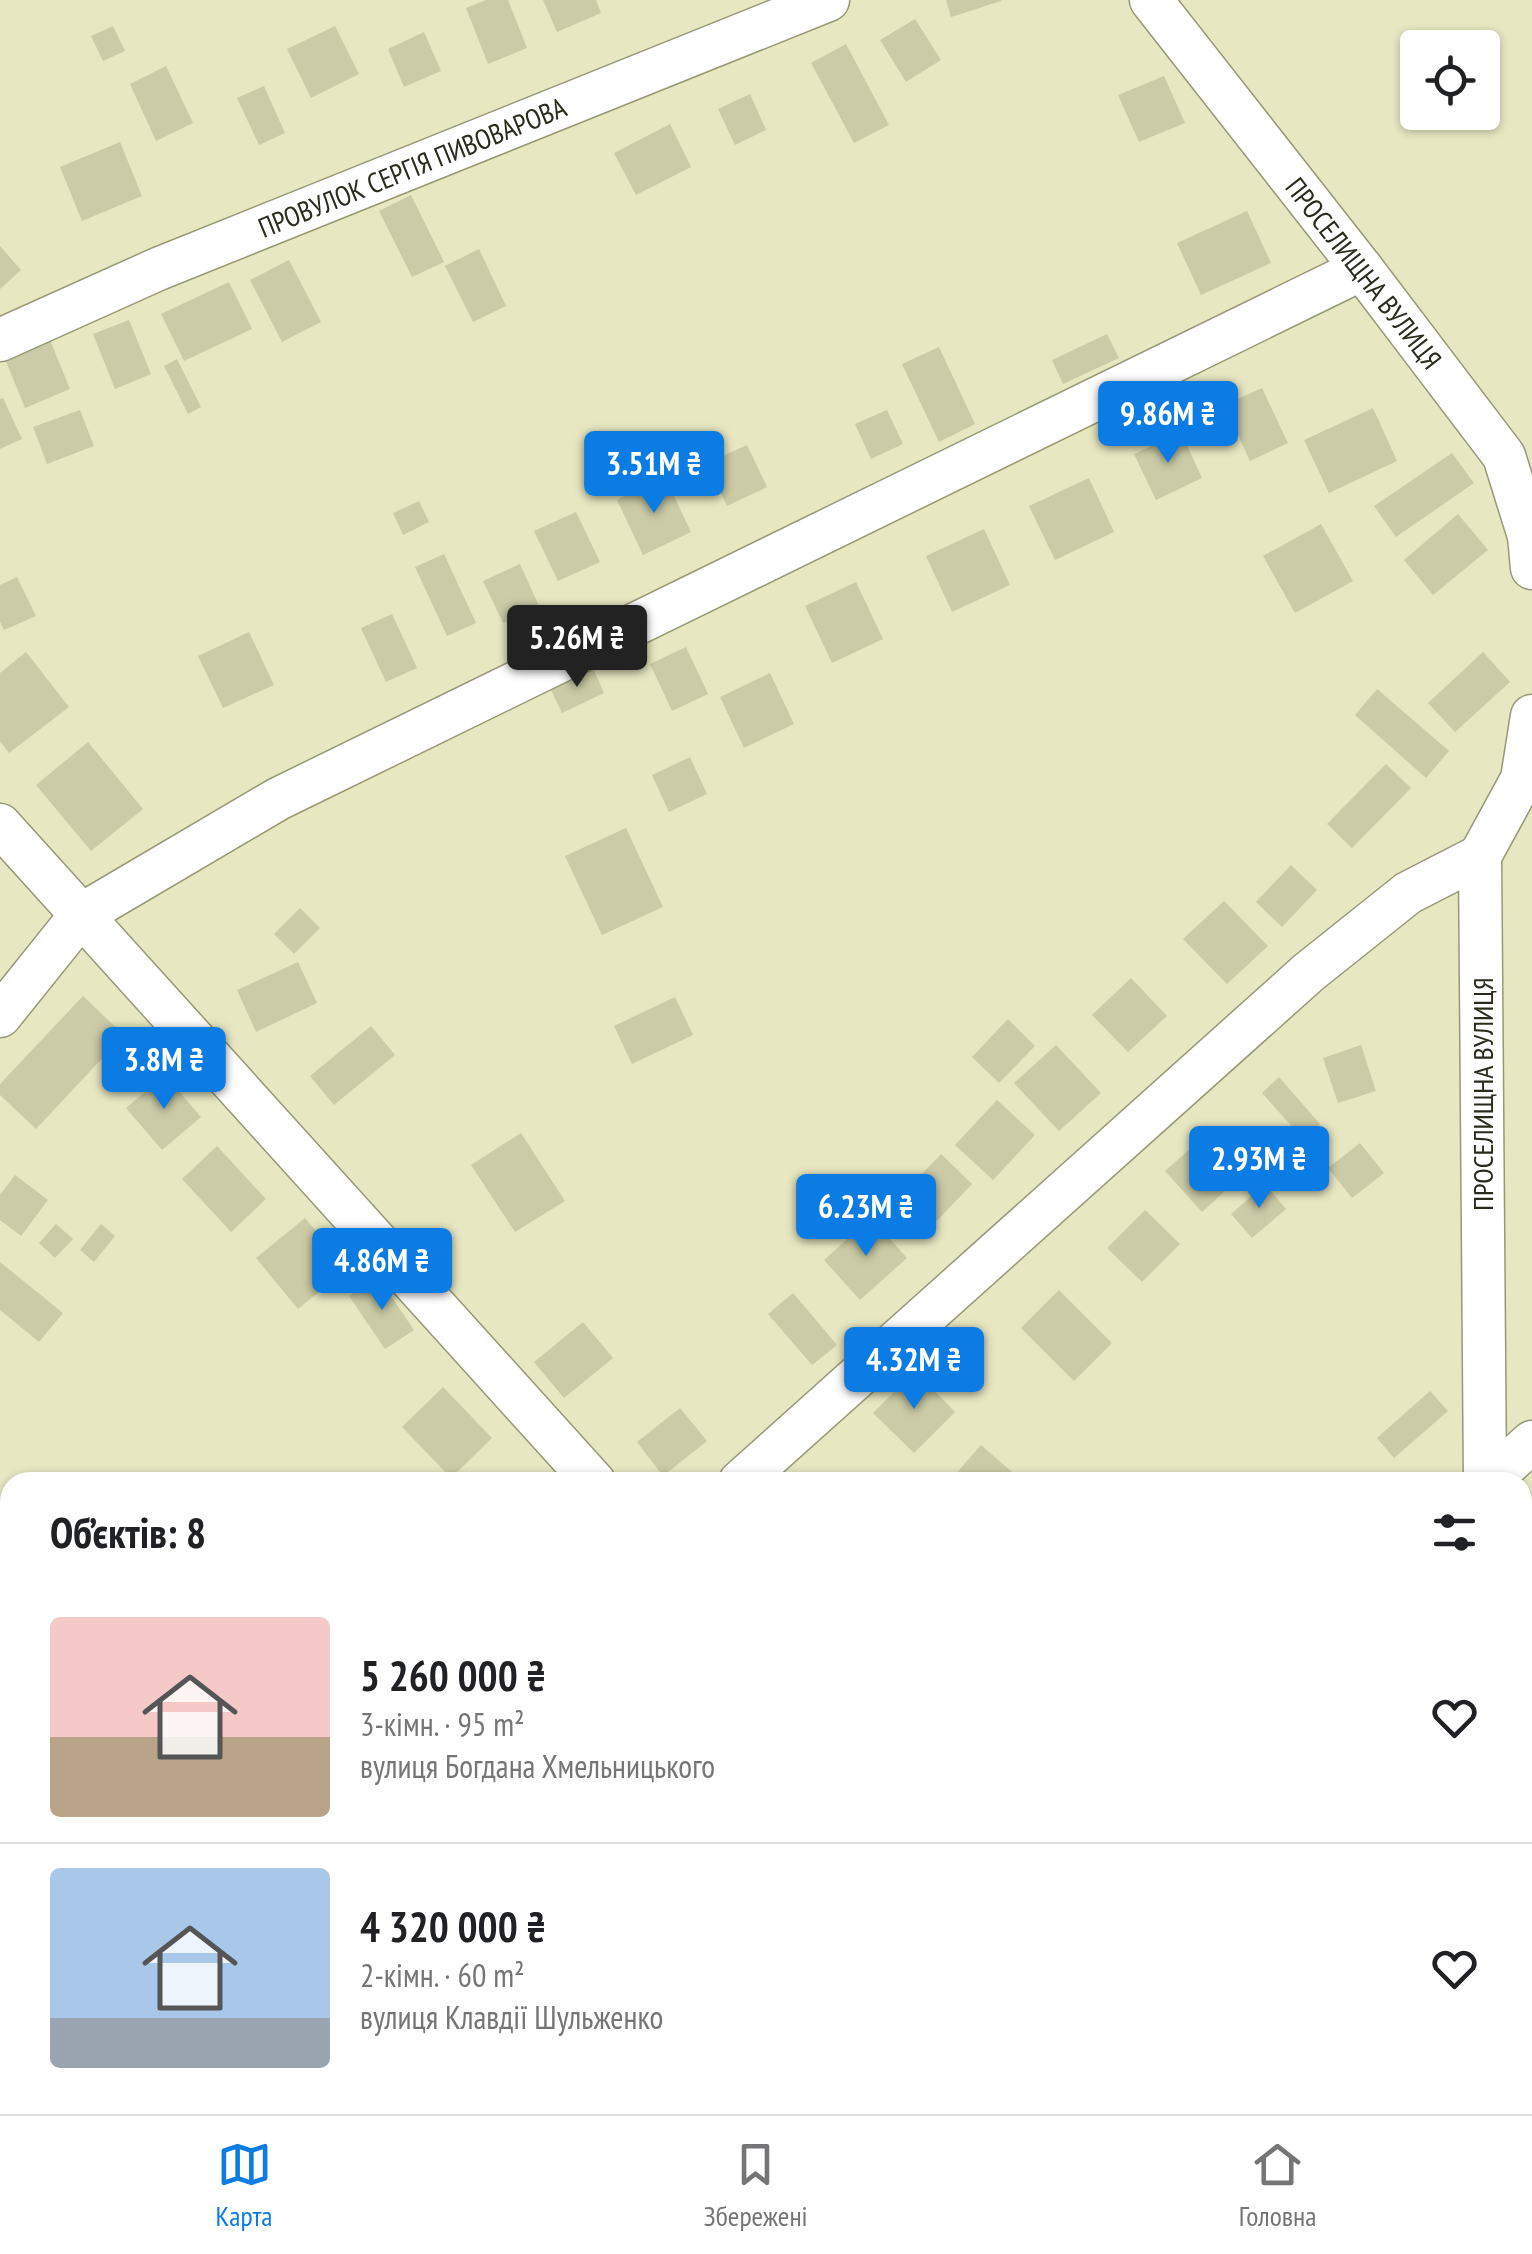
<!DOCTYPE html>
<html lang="uk">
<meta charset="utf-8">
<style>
:root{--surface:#fff;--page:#f6f6f6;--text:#202124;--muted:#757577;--line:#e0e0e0;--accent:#0b7ce3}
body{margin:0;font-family:"PT Sans Narrow",sans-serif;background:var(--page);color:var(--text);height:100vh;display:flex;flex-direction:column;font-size:38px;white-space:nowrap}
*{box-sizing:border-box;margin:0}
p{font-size:32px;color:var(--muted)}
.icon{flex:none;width:55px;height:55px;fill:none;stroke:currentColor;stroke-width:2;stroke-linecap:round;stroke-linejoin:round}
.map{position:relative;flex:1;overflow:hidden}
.side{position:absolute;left:0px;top:1472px;width:1532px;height:642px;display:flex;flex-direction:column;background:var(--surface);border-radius:30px 30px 0 0;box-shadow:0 2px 8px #0004}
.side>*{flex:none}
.tools{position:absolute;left:1400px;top:30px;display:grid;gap:20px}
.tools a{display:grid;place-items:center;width:100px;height:100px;border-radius:10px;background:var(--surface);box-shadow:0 2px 8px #0004;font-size:50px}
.price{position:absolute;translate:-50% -85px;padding:0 22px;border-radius:10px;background:var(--accent);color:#fff;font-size:32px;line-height:65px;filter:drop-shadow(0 2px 5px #0008)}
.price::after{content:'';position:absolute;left:50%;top:60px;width:30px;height:22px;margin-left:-15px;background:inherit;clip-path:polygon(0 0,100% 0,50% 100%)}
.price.selected{background:#222;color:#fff}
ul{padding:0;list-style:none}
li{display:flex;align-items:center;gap:30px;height:250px;padding:0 50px}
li+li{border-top:2px solid var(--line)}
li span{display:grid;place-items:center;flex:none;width:280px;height:200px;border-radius:10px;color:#555}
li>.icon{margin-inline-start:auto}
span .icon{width:120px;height:120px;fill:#fffc;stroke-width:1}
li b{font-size:42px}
h2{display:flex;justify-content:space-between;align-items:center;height:120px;padding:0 50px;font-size:42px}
.menu{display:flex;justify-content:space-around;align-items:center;height:140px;border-top:2px solid var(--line);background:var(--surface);font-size:28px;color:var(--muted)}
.menu a{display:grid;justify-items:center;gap:5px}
.menu .selected{color:var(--accent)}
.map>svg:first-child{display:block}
.building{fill:#cbcba7}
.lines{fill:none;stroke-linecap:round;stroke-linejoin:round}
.minor-casing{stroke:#989876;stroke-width:45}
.minor{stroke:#fff;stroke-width:42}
.labels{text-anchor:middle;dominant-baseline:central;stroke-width:9;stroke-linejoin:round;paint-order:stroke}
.street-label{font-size:28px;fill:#2b2b1d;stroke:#fff}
</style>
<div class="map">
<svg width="1532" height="2114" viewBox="0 0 1532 2114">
<rect width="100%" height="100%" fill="#e7e7c2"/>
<g class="building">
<polygon points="486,0 508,0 527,48 488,64 466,8"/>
<polygon points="543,0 596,0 601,13 557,32"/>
<polygon points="946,0 1001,0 1001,1 951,17"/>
<polygon points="915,19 941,60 906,82 880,40"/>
<polygon points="113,26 125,51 103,61 91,36"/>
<polygon points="335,26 359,74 311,98 287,49"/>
<polygon points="424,32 441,71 404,87 388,49"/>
<polygon points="846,44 889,125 854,143 811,63"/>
<polygon points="166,66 193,123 156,141 130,84"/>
<polygon points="1164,76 1185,123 1139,142 1118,95"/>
<polygon points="264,86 285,133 259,145 237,98"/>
<polygon points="750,94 766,130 735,145 718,109"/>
<polygon points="670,124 691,167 636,195 614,153"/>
<polygon points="120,142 142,196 82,221 60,167"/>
<polygon points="411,195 444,262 412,277 379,211"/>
<polygon points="1247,211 1271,263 1201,295 1177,243"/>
<polygon points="0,246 21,270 0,289"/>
<polygon points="479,249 506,306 473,322 445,266"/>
<polygon points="289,260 321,322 282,342 250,280"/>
<polygon points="229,282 252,329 184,361 161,314"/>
<polygon points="129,320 151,374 115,389 93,334"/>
<polygon points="1107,334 1119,358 1063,384 1052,360"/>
<polygon points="48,335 70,389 25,408 3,354"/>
<polygon points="939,347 975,424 939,442 902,364"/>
<polygon points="177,359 201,407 188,414 164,366"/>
<polygon points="1262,388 1288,443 1250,461 1224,405"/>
<polygon points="3,398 22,439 0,449 0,399"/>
<polygon points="1373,408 1397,461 1329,493 1304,440"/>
<polygon points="80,410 94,446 47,464 33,427"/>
<polygon points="887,410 903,444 871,459 855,424"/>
<polygon points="1181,432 1202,478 1156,500 1134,454"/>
<polygon points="747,445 767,487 727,506 707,463"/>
<polygon points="1452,453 1474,483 1396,537 1374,506"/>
<polygon points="665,477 691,532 643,555 617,500"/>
<polygon points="1089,478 1114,532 1055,560 1029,506"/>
<polygon points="419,501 429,522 403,535 393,513"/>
<polygon points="576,512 600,562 558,581 534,531"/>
<polygon points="1458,514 1488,550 1433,595 1404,560"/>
<polygon points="1321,524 1353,581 1295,613 1263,556"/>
<polygon points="984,529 1010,585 952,612 926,556"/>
<polygon points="444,554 476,623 447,636 415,567"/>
<polygon points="520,564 539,606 503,623 483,581"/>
<polygon points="17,577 36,616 4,630 0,622 0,585"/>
<polygon points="856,582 883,639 832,663 805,606"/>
<polygon points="392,614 417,668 386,682 361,628"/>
<polygon points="249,632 274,685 223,708 198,656"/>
<polygon points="686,647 708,694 672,711 650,664"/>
<polygon points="26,652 69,707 9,753 0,741 0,673"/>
<polygon points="1483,652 1510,682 1455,732 1428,703"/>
<polygon points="593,668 604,693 562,713 550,688"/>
<polygon points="770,673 794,724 744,748 720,697"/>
<polygon points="1377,689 1449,751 1426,778 1355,715"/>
<polygon points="88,742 143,809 91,851 36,785"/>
<polygon points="690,757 707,794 669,812 652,775"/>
<polygon points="1386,764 1411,788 1352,848 1327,824"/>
<polygon points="626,828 663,907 602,935 565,856"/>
<polygon points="1291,865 1317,890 1282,927 1256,902"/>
<polygon points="1224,901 1268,946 1227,984 1183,939"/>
<polygon points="300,908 320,928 294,954 274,934"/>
<polygon points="298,962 317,1003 256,1032 237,990"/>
<polygon points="1131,978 1167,1016 1128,1052 1092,1015"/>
<polygon points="83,996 124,1035 36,1129 0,1095 0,1084"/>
<polygon points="675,997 693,1035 632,1064 614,1026"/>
<polygon points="1008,1019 1035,1046 999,1083 972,1057"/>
<polygon points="371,1026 395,1055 334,1105 310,1076"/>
<polygon points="1056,1045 1101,1093 1059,1131 1014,1083"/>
<polygon points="1361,1045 1376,1091 1338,1103 1323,1058"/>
<polygon points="165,1075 201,1117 162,1150 126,1108"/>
<polygon points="1279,1077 1320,1124 1303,1139 1262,1093"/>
<polygon points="997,1100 1035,1135 993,1180 955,1145"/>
<polygon points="1215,1127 1251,1167 1202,1212 1165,1171"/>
<polygon points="521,1133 565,1201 515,1232 471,1165"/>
<polygon points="1360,1143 1384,1173 1352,1198 1328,1168"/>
<polygon points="217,1146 266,1199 231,1232 182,1179"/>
<polygon points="941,1154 972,1184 929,1229 898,1199"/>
<polygon points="15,1175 48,1200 21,1236 0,1220 0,1195"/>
<polygon points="1265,1184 1286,1209 1252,1238 1231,1214"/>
<polygon points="1145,1210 1180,1244 1142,1282 1107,1248"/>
<polygon points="305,1218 347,1269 298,1309 256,1258"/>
<polygon points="871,1218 907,1258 860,1300 824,1260"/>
<polygon points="56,1224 73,1239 55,1258 39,1243"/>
<polygon points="101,1224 115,1236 94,1262 80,1250"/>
<polygon points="0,1262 63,1313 39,1342 0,1310"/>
<polygon points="378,1277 414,1330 385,1349 349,1296"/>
<polygon points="1059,1290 1112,1343 1074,1381 1021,1328"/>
<polygon points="793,1293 837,1345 812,1365 768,1314"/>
<polygon points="583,1322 613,1358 564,1398 534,1362"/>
<polygon points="915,1371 955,1412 914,1453 873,1413"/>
<polygon points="443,1387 492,1438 451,1478 402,1427"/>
<polygon points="1430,1391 1448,1411 1394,1458 1377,1438"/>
<polygon points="680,1408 707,1441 663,1476 637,1442"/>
<polygon points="981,1445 1012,1472 1003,1482 961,1482 954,1476"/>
<polygon points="5,2003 10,2007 10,2064 6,2068 0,2061 0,2008"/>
</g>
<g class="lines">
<defs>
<g id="minor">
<polyline points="1151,0 1362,269 1504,456 1529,536 1532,568"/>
<polyline points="0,340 158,269 828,0"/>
<polyline points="0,825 594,1482"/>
<polyline points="0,1016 81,915 278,799 1362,269"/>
<polyline points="740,1482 1309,972 1408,893 1480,856"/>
<polyline points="1485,1482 1480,856 1522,779 1532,716"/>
<polyline points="1487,1482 1532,1442"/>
<polyline points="483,2105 492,2114"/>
<polyline points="55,2114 65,2105"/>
<polyline points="762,2114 772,2105"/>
</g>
</defs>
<use href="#minor" class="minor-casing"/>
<use href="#minor" class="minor"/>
</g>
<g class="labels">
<g class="street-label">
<text transform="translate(412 167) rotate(-22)">ПРОВУЛОК СЕРГІЯ ПИВОВАРОВА</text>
<text transform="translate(1364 273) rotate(52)">ПРОСЕЛИЩНА ВУЛИЦЯ</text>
<text transform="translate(1482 1094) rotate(-90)">ПРОСЕЛИЩНА ВУЛИЦЯ</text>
</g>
</g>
</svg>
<div class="tools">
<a><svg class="icon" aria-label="locate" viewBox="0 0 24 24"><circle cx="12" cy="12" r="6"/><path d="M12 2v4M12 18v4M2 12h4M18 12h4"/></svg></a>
</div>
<b class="price" style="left:1168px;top:466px">9.86M ₴</b>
<b class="price" style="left:654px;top:516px">3.51M ₴</b>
<b class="price selected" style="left:577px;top:690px">5.26M ₴</b>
<b class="price" style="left:164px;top:1112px">3.8M ₴</b>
<b class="price" style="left:1259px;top:1211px">2.93M ₴</b>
<b class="price" style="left:866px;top:1259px">6.23M ₴</b>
<b class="price" style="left:382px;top:1313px">4.86M ₴</b>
<b class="price" style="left:914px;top:1412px">4.32M ₴</b>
<section class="side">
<h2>Об’єктів: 8<svg class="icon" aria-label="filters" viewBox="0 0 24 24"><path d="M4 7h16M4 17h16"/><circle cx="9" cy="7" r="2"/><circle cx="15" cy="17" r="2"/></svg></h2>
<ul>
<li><span style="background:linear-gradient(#f6c9c9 60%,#b9a48a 0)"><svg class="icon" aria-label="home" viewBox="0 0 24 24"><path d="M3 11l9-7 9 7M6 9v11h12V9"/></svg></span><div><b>5 260 000 ₴</b><p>3-кімн. · 95 m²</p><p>вулиця Богдана Хмельницького</p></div><svg class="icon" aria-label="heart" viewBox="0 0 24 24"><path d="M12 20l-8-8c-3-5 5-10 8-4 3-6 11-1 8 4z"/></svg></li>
<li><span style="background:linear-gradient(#a9c7e8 75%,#9aa5b1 0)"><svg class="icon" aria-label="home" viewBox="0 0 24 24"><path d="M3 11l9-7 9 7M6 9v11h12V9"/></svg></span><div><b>4 320 000 ₴</b><p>2-кімн. · 60 m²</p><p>вулиця Клавдії Шульженко</p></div><svg class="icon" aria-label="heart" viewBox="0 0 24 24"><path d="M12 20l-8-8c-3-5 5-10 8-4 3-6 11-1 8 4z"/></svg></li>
</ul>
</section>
</div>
<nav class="menu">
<a class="selected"><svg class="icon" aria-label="map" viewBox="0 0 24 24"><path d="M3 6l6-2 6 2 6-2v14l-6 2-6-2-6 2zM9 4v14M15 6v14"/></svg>Карта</a>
<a><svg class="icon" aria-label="saved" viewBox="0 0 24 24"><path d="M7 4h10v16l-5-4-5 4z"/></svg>Збережені</a>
<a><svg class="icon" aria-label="home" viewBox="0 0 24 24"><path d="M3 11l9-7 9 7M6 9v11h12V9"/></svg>Головна</a>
</nav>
